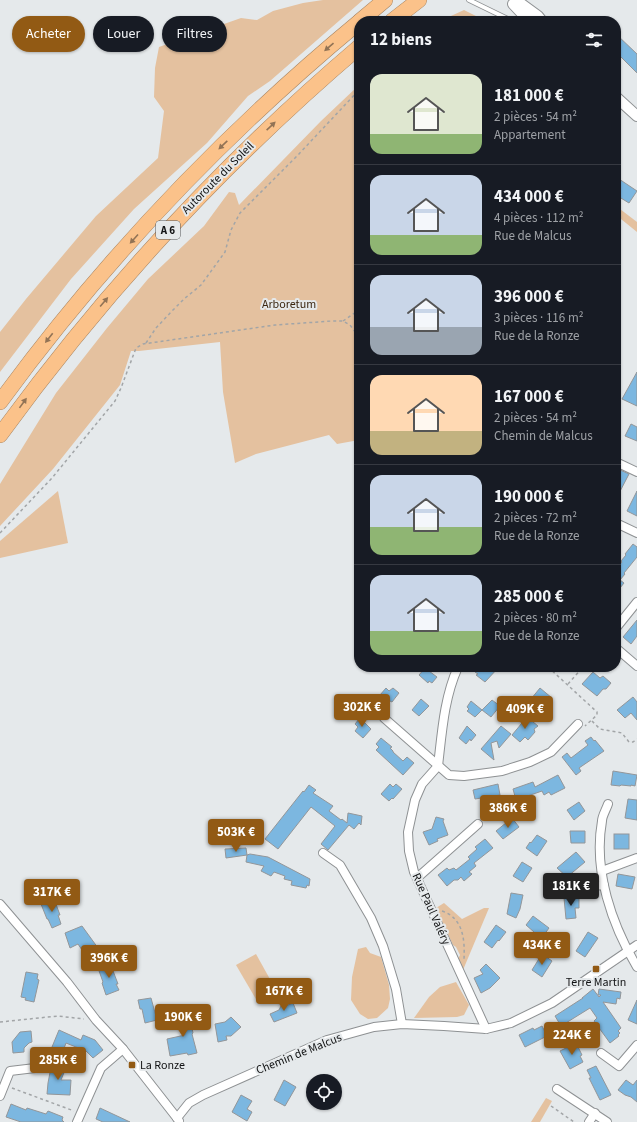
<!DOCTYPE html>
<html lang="fr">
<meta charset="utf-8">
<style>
:root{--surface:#171b24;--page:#242831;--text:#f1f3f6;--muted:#9ea1a6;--line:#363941;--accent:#925a14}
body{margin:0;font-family:"Source Sans 3",sans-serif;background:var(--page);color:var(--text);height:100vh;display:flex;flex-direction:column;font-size:15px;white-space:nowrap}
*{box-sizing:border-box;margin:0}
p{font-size:13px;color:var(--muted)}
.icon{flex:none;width:22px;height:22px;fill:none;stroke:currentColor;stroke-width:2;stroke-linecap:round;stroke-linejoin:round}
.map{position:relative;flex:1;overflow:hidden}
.panel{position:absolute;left:354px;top:16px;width:267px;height:656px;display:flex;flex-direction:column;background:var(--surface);border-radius:16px;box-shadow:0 1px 3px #0004}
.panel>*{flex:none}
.banner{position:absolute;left:12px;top:16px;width:282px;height:36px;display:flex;gap:8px}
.buttons{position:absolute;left:306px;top:1074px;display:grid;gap:8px}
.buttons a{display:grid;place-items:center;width:36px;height:36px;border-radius:50%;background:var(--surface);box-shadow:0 1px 3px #0004;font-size:20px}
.price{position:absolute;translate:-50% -34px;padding:0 9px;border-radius:4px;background:var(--accent);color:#fff;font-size:13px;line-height:26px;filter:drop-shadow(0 1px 2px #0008)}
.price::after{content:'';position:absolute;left:50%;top:24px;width:12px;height:9px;margin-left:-6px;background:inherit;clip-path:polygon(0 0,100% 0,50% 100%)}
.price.current{background:#222;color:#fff}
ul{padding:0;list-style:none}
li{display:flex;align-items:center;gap:12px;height:100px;padding:0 16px}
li+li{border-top:1px solid var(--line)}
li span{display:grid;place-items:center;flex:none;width:112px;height:80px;border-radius:12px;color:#555}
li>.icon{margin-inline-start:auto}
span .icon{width:48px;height:48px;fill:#fffc;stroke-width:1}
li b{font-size:17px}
h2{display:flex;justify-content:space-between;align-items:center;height:48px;padding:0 16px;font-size:17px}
.chip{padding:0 14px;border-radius:18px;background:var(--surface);box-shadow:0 1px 3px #0004;font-size:14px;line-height:36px}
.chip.current{background:var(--accent);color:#fff}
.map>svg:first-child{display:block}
.green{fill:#e4c19f}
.building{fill:#7cb7e0;stroke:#939699}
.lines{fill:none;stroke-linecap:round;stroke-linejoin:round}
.service-casing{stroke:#8e9193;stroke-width:5.5}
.minor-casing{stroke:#8e9193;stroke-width:10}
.tertiary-casing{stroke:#8e9193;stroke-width:12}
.motorway-casing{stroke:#a98561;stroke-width:16}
.path{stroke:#a2a5a7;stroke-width:1.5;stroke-dasharray:3 3;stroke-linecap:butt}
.service{stroke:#fff;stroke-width:4}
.minor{stroke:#fff;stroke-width:8}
.tertiary{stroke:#fff;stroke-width:10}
.motorway{stroke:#fbc28a;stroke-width:15}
.oneway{fill:#927355}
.poi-dot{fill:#925a14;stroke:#e5e9eb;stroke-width:1.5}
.labels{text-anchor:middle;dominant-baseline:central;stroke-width:4;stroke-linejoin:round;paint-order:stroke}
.shield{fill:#e5e9eb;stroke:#515354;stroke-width:1}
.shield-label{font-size:11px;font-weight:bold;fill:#121314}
.street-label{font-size:12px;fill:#121314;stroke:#e5e9eb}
.park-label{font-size:12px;fill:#3c2711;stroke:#e5e9eb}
.poi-label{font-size:12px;fill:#121314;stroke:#e5e9eb}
</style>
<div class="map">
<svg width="637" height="1122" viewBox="0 0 637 1122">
<rect width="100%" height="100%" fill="#e5e9eb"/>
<g class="green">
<polygon points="323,0 363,0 270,81 248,96 207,143 134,209 71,279 0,372 0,332 26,299 96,216 158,158 164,111 154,97 155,68 159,47 241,18 257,20 273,11 303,3"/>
<polygon points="464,10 478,17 487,21 440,21"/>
<polygon points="359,85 359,440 337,444 329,435 256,454 235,463 223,392 220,342 139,351 131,351 120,385 53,469 0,526 0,484 56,393 107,328 148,279 204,226 229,192 235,193 239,205 321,121"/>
<polygon points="616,206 637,222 637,232 616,215"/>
<polygon points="58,491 68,543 0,558 0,541"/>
<polygon points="444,903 462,919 484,908 489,908 463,970 458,959 460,955 456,947 453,945 436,908"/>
<polygon points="366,947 370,953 381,957 389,985 390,999 388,1008 377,1018 368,1019 360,1014 351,1000 352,977 358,949"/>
<polygon points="256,954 276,990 257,1001 236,965"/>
<polygon points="456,982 469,1005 464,1015 457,1017 414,1018 429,997 440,987"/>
<polygon points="546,1098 552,1101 540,1122 531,1122"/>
</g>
<g class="building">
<polygon points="616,34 637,54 637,73 616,52"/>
<polygon points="616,177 637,191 629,203 616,195"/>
<polygon points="637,372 637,406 622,399"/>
<polygon points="631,424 637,427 637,441 625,436"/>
<polygon points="618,469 629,474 616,499 616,473"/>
<polygon points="637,491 637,516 627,511"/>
<polygon points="633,544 637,547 637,557 624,573 625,574 620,580 624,583 616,593 616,569 622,562 621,561 626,555 625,554"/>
<polygon points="637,620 637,636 631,644 623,637"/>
<polygon points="479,667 499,667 485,682 476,675 478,674 475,672"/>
<polygon points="425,668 437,677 432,683 429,681 428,683 419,675"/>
<polygon points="593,672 600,678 603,676 611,683 606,689 603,689 597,696 582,684"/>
<polygon points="386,688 389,691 393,688 399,693 392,702 388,700 387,701 380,695"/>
<polygon points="540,688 552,698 549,701 552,704 546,711 543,708 537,715 529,708 534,701 531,699"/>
<polygon points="633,697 637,702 637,720 631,713 625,718 617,710"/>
<polygon points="421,699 429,706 419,716 412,710"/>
<polygon points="492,700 500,706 491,717 482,710 475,717 467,711 469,709 467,707 471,701 482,710"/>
<polygon points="527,717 538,726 534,729 535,732 528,740 525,737 520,742 512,735"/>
<polygon points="360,718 371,729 363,738 355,731 358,727 355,724"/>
<polygon points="467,726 476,735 471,741 470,739 466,744 459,738"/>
<polygon points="501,726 511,734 499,748 497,741 491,743 494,760 481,749"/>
<polygon points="591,737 594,741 595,740 604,751 579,768 581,771 576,775 562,757 567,753 571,758 588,745 585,741"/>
<polygon points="381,738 392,747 390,748 393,751 393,752 403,761 407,757 414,763 403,775 376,750 379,747 376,744"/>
<polygon points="613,771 637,775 635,786 631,785 631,786 621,785 620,786 611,785"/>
<polygon points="558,775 565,788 551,795 549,792 544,795 542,791 516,800 513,789 533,782 535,787"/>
<polygon points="390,784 393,787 396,784 402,789 393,799 392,798 389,801 381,794"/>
<polygon points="498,784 500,795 475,799 473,790"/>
<polygon points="309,785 316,790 313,793 333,806 329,811 341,820 342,819 347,823 348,813 362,816 361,825 359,823 354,829 349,825 328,850 321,844 335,826 311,807 278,849 265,839 303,791 304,792"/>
<polygon points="628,799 637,800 637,820 625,818"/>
<polygon points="579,802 585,811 574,820 567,810"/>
<polygon points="436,817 444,819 443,821 448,835 437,839 438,841 429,845 423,832 432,829"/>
<polygon points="512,818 519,827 503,839 496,831"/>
<polygon points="570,831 585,831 585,843 571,843"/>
<rect x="614" y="834" width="15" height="15"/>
<polygon points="537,835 547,841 537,856 526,848 530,842 531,843"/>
<polygon points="485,839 493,848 474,863 476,866 469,872 472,874 464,881 461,877 458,880 454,880 447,886 438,875 447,868 449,870 454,868 456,870 470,859 468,857 477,849 475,847"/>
<polygon points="246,848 247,855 226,858 225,849"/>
<polygon points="576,852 585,862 567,877 557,868"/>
<polygon points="250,854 268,857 310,879 309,886 307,885 306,888 291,885 292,881 284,879 285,876 274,872 271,876 261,871 264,866 246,862 247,855"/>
<polygon points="522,862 532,868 523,882 513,876"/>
<polygon points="618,874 635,877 632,889 616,886"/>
<polygon points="511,893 523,895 520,909 516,918 507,914"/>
<polygon points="579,897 579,908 575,908 576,918 566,919 564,898"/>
<polygon points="54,899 60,915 58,915 61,924 52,928 48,919 47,919 41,904"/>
<polygon points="533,916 549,928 541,939 533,933 534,932 526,925"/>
<polygon points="496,925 506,932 499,941 498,940 492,948 484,942"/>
<polygon points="82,926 98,948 86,956 78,944 70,948 65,933"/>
<polygon points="588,932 598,938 585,957 576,951"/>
<polygon points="542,954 552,961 542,977 532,970"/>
<polygon points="110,963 118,984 116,984 119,990 106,995 102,983 103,982 98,968"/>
<polygon points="486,964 500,978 490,988 481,993 474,978 483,974 480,970"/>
<polygon points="26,972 38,974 37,979 39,980 34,1002 25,1000 26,998 21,997"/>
<polygon points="593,989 599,997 601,995 598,995 599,989 621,992 620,999 617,998 616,1004 603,1002 621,1028 618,1031 620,1033 618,1035 619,1036 610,1043 594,1021 597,1018 590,1008 561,1026 555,1016 583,998 582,998"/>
<polygon points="151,998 157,1020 145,1023 142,1009 140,1009 138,1000"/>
<polygon points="637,1000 637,1024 628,1020"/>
<polygon points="293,1003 297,1013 274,1022 270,1014 279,1010 282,1004 288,1005"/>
<polygon points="188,1011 191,1018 190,1019 193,1033 192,1034 197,1053 188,1055 187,1053 170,1056 167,1039 185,1035 177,1015"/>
<polygon points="231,1017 241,1027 231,1036 226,1036 227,1040 218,1042 215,1024 225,1022"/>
<polygon points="542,1026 547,1036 525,1047 519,1035 533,1028 534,1030"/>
<polygon points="59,1030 81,1040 83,1035 95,1040 103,1050 93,1058 86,1051 66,1043 63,1051 52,1047"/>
<polygon points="31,1031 32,1042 29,1043 24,1048 24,1052 13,1053 12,1042 20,1032"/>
<polygon points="576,1043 582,1055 580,1056 583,1062 570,1069 560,1051"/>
<polygon points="52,1062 67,1065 61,1080 71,1080 70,1095 47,1094 48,1083"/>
<polygon points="596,1066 611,1095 600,1100 589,1078 591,1078 587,1070"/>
<polygon points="284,1080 296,1087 285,1106 274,1100"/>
<polygon points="626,1080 633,1085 637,1080 637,1102 631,1097 625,1095 618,1090"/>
<polygon points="241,1095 252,1101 247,1109 252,1112 247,1121 232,1112"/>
<polygon points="11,1104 26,1110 27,1108 46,1114 48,1111 63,1117 62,1120 64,1122 21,1122 6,1117"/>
<polygon points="100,1108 130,1122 103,1122 96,1119"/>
</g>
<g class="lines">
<defs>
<polyline id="service" points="469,0 508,19 517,21"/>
<g id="minor">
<polyline points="616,462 637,472"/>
<polyline points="616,523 637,533"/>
<polyline points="616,628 637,602"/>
<polyline points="616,648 637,666"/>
<polyline points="384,718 449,775 464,776 502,771 530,762 551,752 578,724"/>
<polyline points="438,766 422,784 415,800 408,832 409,851 414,872 486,1029"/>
<path d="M438,766C442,732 444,698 458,667"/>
<path d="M608,804C606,810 602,816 602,821C593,871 612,925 637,967"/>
<polyline points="323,853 340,865 371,918 383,946 396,989 402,1024"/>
<polyline points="602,871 637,858"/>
<polyline points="417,878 478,824"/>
<polyline points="549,890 604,885"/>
<polyline points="0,904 67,982 96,1020 123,1049 177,1118 179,1121"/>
<polyline points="601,1053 619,1066 637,1045"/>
<polyline points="557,1089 607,1122"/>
<polyline points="0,1096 10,1071 35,1068"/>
<polyline points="177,1118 189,1103 203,1095 327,1040 374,1027 402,1024 444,1026 486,1029 511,1023 552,1003 637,945"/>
<polyline points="77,1122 101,1068 123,1049"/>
<polyline points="589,1122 595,1113"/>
</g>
<g id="tertiary">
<polyline points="516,0 538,16 542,21"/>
<polyline points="513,4 529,21"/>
<polyline points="616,97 637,116"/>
</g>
<g id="motorway">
<polyline points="360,21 385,0"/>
<polyline points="392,21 419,0"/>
<path d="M0,402C103,261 225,133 359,22"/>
<path d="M0,435C104,292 224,162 359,47"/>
</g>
</defs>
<use href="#service" class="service-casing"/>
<use href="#minor" class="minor-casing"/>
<use href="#tertiary" class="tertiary-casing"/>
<use href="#motorway" class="motorway-casing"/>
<g class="path">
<polyline points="446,21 458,17 469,21"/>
<polyline points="343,321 359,310"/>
<polyline points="146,343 156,328 172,311 184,299 201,285 225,252 231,230 240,213 297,156 359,90"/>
<polyline points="0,533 52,478 115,401 121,388 136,348 143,344 275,325 332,321 343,321 350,325 359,337"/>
<polyline points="548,667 597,712 597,715 585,726"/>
<polyline points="568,684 583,667"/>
<polyline points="592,721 600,729 622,733 629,742 633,742 637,739"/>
<path d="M442,911C463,918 465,939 464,959"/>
<polyline points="0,1022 58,1016 84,1019"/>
<polyline points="12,1088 74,1111"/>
<polyline points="551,1106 574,1122"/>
</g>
<use href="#service" class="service"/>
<use href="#minor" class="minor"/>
<use href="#tertiary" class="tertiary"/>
<use href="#motorway" class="motorway"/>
</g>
<defs><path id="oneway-solid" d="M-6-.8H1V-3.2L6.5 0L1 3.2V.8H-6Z"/></defs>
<g class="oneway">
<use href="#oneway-solid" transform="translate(329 47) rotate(139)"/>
<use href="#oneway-solid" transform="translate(271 126) rotate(-43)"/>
<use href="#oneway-solid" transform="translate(223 145) rotate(136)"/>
<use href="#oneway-solid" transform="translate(134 239) rotate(132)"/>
<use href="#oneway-solid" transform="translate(104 302) rotate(-50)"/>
<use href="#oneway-solid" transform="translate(49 338) rotate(128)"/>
<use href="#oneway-solid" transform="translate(23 403) rotate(-54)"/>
</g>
<g class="poi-dot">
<rect x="592" y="965" width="8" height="8" rx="2"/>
<rect x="128" y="1061" width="8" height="8" rx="2"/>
</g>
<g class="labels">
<rect class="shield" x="156" y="221" width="24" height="18" rx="3"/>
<g class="shield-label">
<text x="168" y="230">A 6</text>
</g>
<g class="street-label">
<text transform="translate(218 178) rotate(-45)">Autoroute du Soleil</text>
<text transform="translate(431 909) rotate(66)">Rue Paul Valéry</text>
<text transform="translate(299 1054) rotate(-22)">Chemin de Malcus</text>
</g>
<g class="park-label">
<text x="289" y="304">Arboretum</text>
</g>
<g class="poi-label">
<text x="596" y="982">Terre Martin</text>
<text x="140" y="1065" text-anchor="start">La Ronze</text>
</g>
</g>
</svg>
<div class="buttons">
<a><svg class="icon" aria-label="locate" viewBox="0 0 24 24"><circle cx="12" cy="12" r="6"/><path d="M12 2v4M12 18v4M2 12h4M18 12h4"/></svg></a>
</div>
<b class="price" style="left:362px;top:728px">302K €</b>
<b class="price" style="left:525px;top:730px">409K €</b>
<b class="price" style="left:508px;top:829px">386K €</b>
<b class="price" style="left:236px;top:853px">503K €</b>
<b class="price current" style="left:571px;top:907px">181K €</b>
<b class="price" style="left:52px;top:913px">317K €</b>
<b class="price" style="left:542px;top:966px">434K €</b>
<b class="price" style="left:109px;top:979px">396K €</b>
<b class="price" style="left:284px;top:1012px">167K €</b>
<b class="price" style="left:183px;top:1038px">190K €</b>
<b class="price" style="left:572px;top:1056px">224K €</b>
<b class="price" style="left:58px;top:1081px">285K €</b>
<div class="banner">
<a class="chip current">Acheter</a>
<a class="chip">Louer</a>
<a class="chip">Filtres</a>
</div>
<section class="panel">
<h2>12 biens<svg class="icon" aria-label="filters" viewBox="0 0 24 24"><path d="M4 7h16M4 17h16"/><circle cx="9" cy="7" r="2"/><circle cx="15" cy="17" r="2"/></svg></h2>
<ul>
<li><span style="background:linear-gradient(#dfe7d0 75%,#8fb573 0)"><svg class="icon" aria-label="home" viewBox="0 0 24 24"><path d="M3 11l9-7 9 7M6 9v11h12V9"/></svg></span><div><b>181 000 €</b><p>2 pièces · 54 m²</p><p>Appartement</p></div></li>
<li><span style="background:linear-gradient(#c9d6e8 75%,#8fb573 0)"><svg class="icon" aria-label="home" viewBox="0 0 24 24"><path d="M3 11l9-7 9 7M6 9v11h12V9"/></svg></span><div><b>434 000 €</b><p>4 pièces · 112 m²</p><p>Rue de Malcus</p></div></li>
<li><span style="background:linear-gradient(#c9d6e8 65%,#9aa5b1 0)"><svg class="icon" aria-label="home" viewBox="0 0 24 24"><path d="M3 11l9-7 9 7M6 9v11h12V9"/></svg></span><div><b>396 000 €</b><p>3 pièces · 116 m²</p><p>Rue de la Ronze</p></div></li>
<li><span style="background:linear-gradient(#ffd9b3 70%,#c2b280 0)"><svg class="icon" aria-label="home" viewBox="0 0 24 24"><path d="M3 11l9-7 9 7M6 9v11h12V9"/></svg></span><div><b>167 000 €</b><p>2 pièces · 54 m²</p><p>Chemin de Malcus</p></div></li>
<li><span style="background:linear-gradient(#c9d6e8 65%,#8fb573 0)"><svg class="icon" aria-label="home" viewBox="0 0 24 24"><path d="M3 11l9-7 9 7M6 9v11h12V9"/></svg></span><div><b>190 000 €</b><p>2 pièces · 72 m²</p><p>Rue de la Ronze</p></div></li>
<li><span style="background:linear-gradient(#c9d6e8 70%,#8fb573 0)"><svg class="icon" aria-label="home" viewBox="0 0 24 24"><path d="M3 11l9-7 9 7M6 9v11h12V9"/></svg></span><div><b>285 000 €</b><p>2 pièces · 80 m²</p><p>Rue de la Ronze</p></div></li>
</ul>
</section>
</div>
